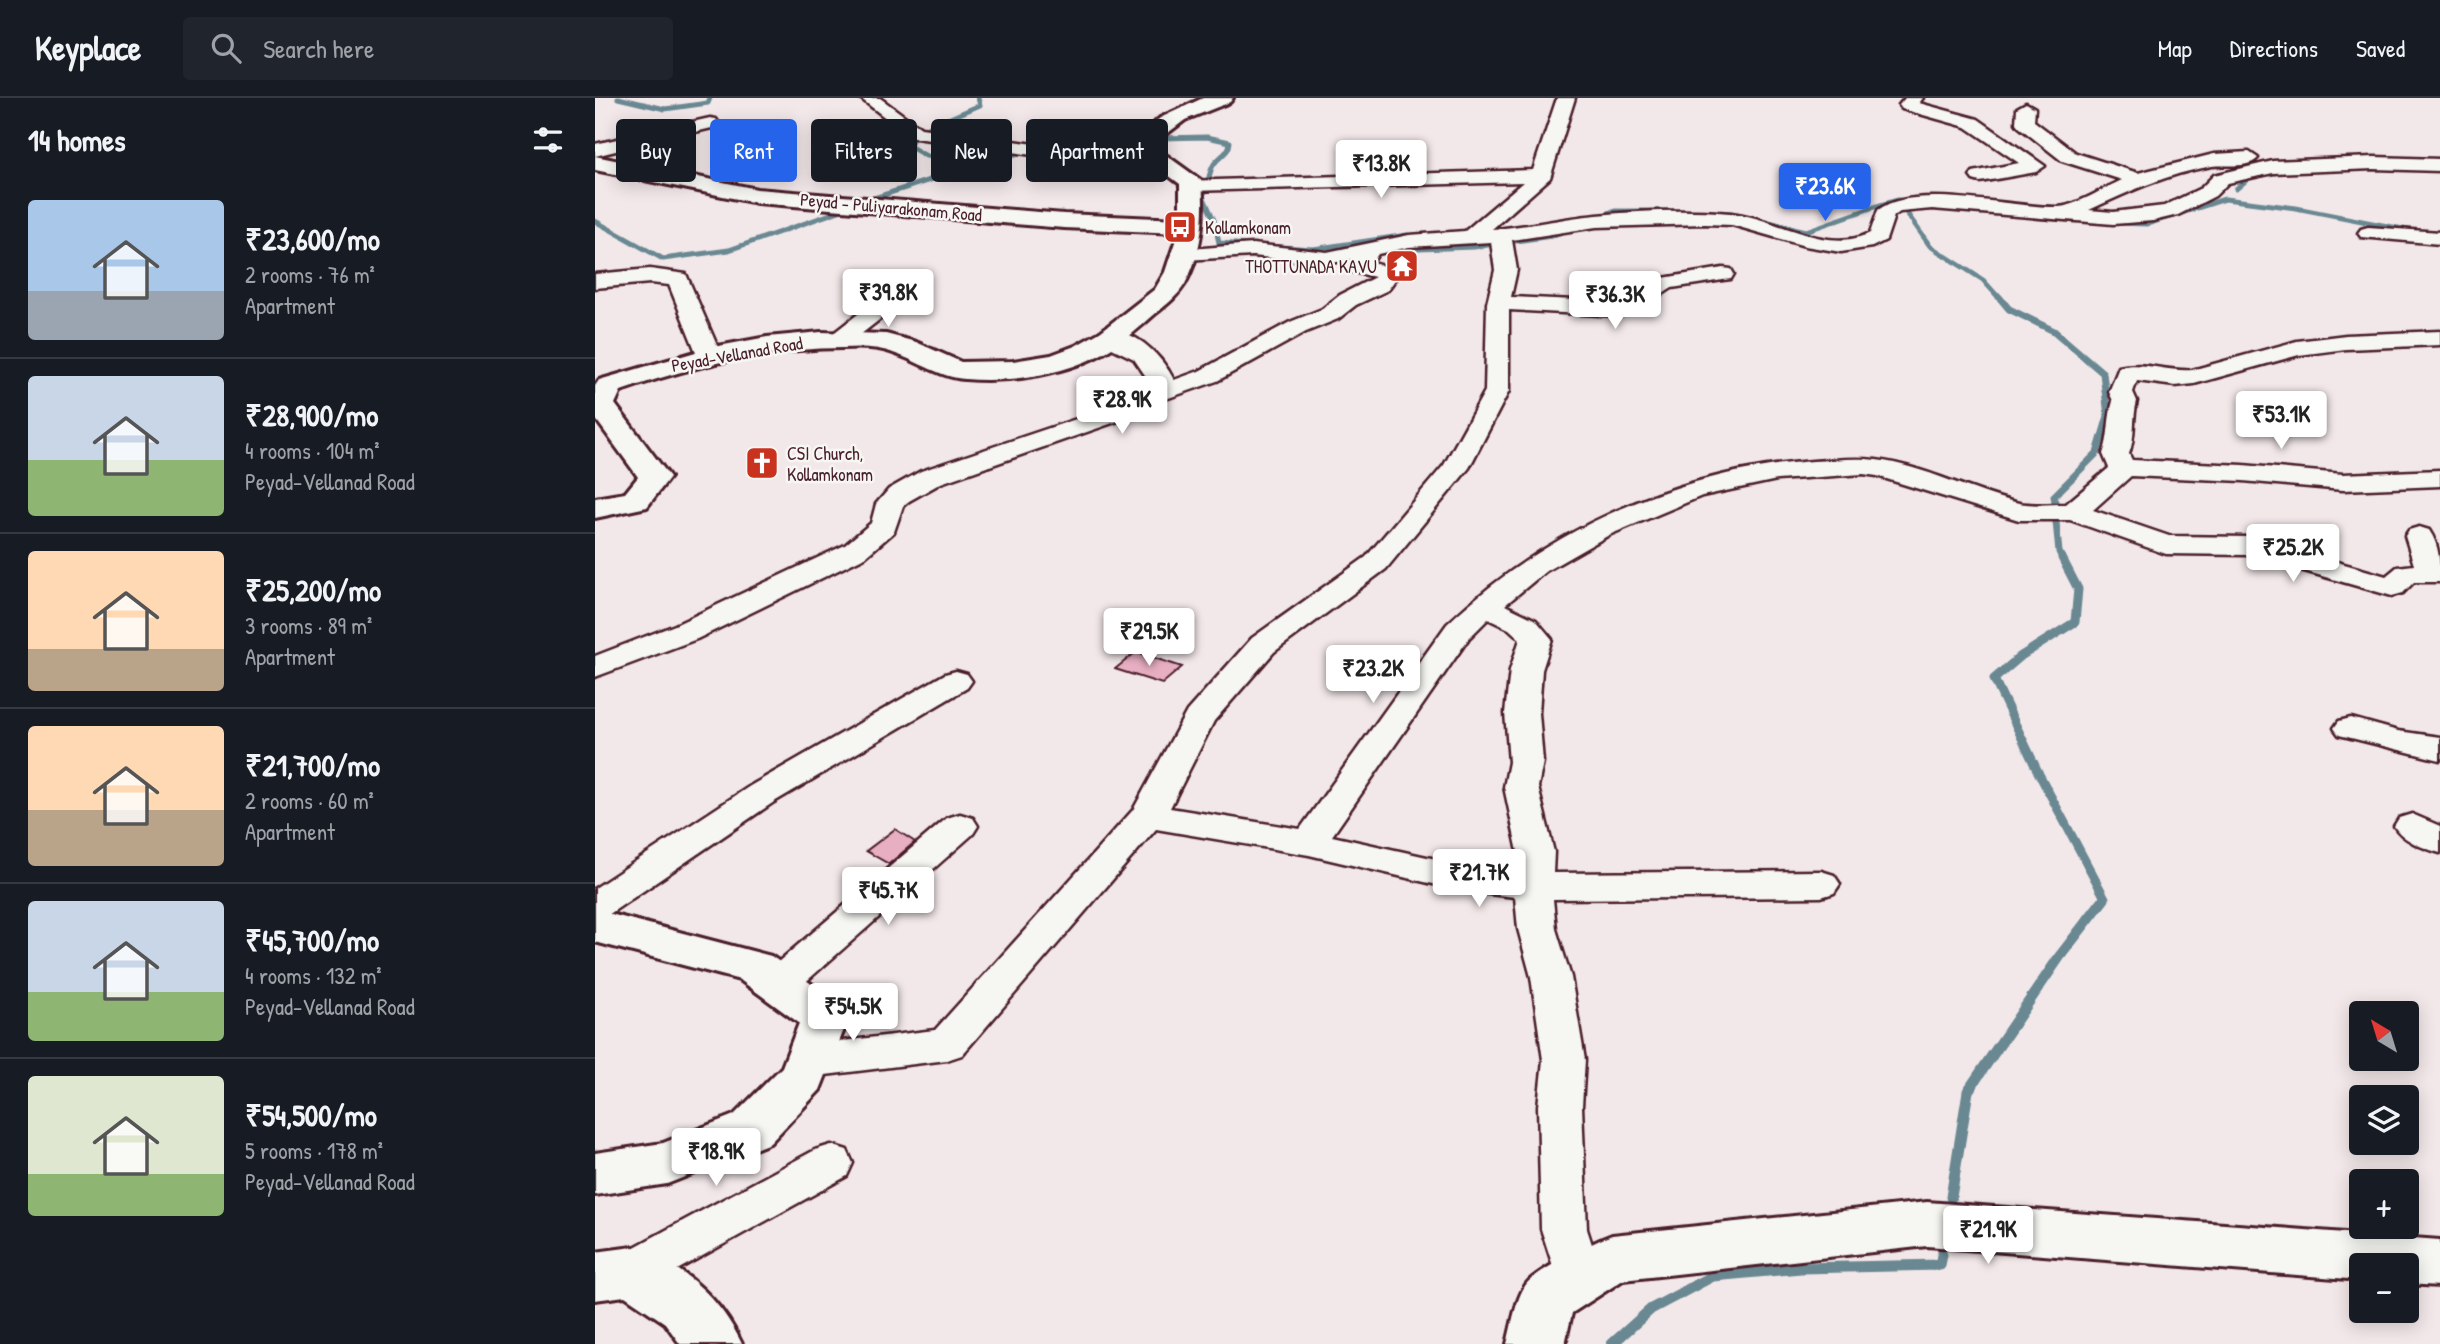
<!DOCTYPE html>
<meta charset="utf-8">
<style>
:root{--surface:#171b24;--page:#20242c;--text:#f1f3f6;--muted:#9ea1a6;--line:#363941;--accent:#2563eb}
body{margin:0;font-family:"Patrick Hand",sans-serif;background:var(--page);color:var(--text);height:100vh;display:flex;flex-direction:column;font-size:26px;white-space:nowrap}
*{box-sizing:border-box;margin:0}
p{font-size:23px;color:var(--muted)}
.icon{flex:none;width:38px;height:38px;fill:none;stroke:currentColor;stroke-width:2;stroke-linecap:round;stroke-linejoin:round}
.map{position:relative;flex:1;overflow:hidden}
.panel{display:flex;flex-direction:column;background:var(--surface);width:595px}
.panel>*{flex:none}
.guide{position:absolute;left:21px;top:21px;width:665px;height:63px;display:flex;gap:14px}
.needle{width:46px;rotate:322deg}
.fabs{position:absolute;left:1754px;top:903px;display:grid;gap:14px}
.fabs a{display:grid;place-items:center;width:70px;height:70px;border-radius:7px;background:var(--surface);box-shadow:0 4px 18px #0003;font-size:35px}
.price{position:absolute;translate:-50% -60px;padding:0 16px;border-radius:7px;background:#fff;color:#222;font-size:23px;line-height:46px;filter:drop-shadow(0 2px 4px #0008)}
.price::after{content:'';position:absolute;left:50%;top:42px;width:21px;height:16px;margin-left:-10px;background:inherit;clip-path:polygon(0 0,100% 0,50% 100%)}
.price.active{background:var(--accent);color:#fff}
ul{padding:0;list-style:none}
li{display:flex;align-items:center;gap:21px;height:175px;padding:0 28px}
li+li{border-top:2px solid var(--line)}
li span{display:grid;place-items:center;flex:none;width:196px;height:140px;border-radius:7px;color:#555}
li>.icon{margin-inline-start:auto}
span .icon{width:84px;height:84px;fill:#fffc;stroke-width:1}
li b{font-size:30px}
h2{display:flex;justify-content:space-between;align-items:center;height:84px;padding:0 28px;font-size:30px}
.tag{padding:0 24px;border-radius:7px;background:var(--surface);box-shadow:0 4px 18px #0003;font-size:24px;line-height:63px}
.tag.active{background:var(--accent);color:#fff}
header{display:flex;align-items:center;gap:42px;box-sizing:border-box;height:98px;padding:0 35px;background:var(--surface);border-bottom:2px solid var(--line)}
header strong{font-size:33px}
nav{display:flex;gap:38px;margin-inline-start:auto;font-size:24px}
.search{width:490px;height:63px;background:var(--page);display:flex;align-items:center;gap:18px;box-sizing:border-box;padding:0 24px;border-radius:7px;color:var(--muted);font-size:26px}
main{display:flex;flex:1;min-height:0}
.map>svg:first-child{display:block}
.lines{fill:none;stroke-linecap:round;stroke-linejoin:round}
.stream-far3{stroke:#698892;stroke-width:5}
.stream-far2{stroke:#698892;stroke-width:7}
.stream-far1{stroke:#698892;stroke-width:9}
.stream{stroke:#698892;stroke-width:11}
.building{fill:#e8afc3;stroke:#4a1f2b;stroke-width:2}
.minor-casing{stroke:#4a1f2b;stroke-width:5}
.tertiary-casing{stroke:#4a1f2b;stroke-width:6}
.secondary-casing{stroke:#4a1f2b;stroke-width:6}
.minor{fill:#f6f6f2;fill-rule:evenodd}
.tertiary{fill:#f6f6f2;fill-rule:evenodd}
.secondary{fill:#f6f6f2;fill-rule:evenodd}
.labels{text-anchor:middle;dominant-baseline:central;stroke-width:5;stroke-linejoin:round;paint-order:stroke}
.far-street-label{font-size:18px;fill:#4a1f2b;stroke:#f6f6f2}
.far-poi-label{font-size:18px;fill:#4a1f2b;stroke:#f6f6f2;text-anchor:start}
</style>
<header>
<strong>Keyplace</strong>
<div class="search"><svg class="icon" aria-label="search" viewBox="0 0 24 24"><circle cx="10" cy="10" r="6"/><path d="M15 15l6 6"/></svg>Search here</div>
<nav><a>Map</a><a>Directions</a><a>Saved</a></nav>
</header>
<main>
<section class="panel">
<h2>14 homes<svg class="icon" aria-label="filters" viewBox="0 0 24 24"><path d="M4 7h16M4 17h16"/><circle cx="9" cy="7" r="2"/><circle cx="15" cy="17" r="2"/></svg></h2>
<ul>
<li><span style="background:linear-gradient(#a9c7e8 65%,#9aa5b1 0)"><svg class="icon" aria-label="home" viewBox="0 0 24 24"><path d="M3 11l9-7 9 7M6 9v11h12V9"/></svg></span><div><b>₹23,600/mo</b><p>2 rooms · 76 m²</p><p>Apartment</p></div></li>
<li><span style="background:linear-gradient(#c9d6e8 60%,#8fb573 0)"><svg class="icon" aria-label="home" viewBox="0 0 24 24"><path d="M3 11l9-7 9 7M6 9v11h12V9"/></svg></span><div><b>₹28,900/mo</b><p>4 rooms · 104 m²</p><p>Peyad-Vellanad Road</p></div></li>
<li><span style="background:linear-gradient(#ffd9b3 70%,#b9a48a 0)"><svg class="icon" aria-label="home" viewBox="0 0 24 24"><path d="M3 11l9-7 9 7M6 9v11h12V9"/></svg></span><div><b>₹25,200/mo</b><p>3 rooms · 89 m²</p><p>Apartment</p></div></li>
<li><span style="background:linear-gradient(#ffd9b3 60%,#b9a48a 0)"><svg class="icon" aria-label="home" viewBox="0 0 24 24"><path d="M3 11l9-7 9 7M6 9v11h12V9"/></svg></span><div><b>₹21,700/mo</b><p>2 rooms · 60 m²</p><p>Apartment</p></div></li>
<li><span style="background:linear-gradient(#c9d6e8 65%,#8fb573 0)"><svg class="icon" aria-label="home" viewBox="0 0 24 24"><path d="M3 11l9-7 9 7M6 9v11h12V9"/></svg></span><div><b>₹45,700/mo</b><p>4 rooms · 132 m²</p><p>Peyad-Vellanad Road</p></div></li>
<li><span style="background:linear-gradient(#dfe7d0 70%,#8fb573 0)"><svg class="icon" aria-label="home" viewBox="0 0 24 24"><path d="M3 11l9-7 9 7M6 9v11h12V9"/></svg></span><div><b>₹54,500/mo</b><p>5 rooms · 178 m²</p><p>Peyad-Vellanad Road</p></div></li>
</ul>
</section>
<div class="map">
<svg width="1845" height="1246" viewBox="0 0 1845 1246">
<rect width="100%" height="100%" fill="#f3e8e9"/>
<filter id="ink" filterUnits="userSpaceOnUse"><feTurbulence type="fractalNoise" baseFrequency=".0143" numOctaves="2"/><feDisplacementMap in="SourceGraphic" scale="14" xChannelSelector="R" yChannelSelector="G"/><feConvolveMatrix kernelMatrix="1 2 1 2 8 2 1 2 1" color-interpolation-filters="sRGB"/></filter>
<g filter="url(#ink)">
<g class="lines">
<g class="stream-far3">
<polyline points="23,0 70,11 113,5 115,0"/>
<polyline points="383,0 385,7 321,35 314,48 331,58 388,65 432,53"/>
<path d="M565,40L612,39L635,44C634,56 625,57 619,66C614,73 613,88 608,98L619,122L624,145L718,151L812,137"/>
<polyline points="467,51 533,46"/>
<polyline points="1641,91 1655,79 1691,73"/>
<polyline points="276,101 384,66"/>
<polyline points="1115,114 1137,115 1211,133 1282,108 1303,102 1310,103"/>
<polyline points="1311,114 1335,148 1388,182 1405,201"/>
<polyline points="1009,117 1018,113 1080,113"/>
<polyline points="1432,118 1505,124"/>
<polyline points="0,123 68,161 134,152 250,111"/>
<polyline points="1519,125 1552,126 1630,101 1701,110 1823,134"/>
<polyline points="822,148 824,151 879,149 957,138 969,133"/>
</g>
<g class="stream-far2">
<polyline points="1404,199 1414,211 1459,233 1508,275 1513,318 1502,355 1459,398 1460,404"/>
<polyline points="1461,424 1464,454 1468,462"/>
</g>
<polyline class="stream-far1" points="1467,460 1483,491 1480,524 1426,558 1399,581 1444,676 1510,800 1508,803"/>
<g class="stream">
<polyline points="1356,1099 1373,993 1465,858 1509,801"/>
<polyline points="1017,1246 1056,1211 1118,1178 1206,1170 1345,1167 1347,1157"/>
</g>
</g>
<g class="building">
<polygon points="541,554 587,569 567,586 520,571"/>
<polygon points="300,731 320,744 294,766 271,753"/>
</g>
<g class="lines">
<defs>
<g id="minor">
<polygon points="265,0 285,0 326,30 526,58 557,51 566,57 564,61 526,70 321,40 315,39"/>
<path d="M962,0H980L955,80L897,131C932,129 967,120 1002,117C1045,113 1092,111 1135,115C1181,119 1230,157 1275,135L1283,112C1319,84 1417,110 1463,109C1479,109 1511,89 1527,82L1467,63L1424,29L1421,25L1422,10L1431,5L1440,10L1439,23L1481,55L1543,75L1619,56L1654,54L1663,60C1654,71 1630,66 1617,68C1572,76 1535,93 1494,112L1518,114L1569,108L1606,90L1619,77L1678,63L1779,59L1845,61V73L1779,71L1678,75L1633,85L1620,98L1583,117L1558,123L1518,126L1337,111L1305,114L1299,118L1291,142L1277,149L1246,154L1210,148L1137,127L1110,126L1001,129L917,142L922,172L916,199L1023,204L1062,181L1128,170L1136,171L1139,176L1136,181L1128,182L1077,190L1043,212L1024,218L914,212V293L874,370L791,471L679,554L619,623L575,710L705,731L852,526C951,432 1081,373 1218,363C1239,362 1260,359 1281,362C1330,368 1376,394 1424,405C1438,408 1456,406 1471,406L1514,370L1508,356C1515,338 1512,322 1518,303L1514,294L1524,269C1547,263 1573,274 1597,272L1702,243L1751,237L1845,233V247L1751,251L1704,257L1599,286L1580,288L1542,283L1538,294L1542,303C1537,322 1541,338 1534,356L1537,362L1648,367L1748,376L1845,372V388L1748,392L1648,383L1536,378L1498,412L1574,438L1655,439L1791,478L1802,469L1819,467L1810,438L1814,432L1824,429L1834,432C1845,448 1845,465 1845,484H1819L1808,495L1797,498L1653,457L1571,456L1475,422H1424L1282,378L1268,376L1182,382L1107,398L1014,437L951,473L910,507L941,522L957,541L947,572L944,615L948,664L943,689L959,754L958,775L1226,773L1239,777L1245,786L1239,795L1226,799L958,801L961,831L976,879L990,962L987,1008L992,1131L1008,1181L1001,1196L984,1202L967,1196L946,1131L943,1008L948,962L936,879L923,831L920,799L868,793L714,757L561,731L367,957L352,962L214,979L199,974L193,963L199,952L214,947L340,932L538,712L592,613L657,540L771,459L849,367L890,293L892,205L900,172L896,144L814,149L783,156L777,165L801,171L804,176L793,192L761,207L743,221L711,234L622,283L568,302L535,319L346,385L314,403L308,408L299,434L270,459L102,541L0,579V558L80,527L250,447L276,425L281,406L294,391L326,373L517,309L558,289L539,261L505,244L501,239L505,234C536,226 566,256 579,282L604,273L695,224L727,211L745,197L780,179L754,173L751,168L757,161L732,166L658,158L590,162L583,160L579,156L583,152L658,146L732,154L814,137L870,133L928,84L596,93L589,91L586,87L589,83L938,72ZM893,521L914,531L925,541L915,572L910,615L914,664L909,689L923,754L921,773L868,767L737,738L874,540Z"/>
<polygon points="1310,0 1328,0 1324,5 1383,21 1450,68 1441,74 1385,84 1378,82 1375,78 1378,74 1424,65 1371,29 1307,11 1304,7"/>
<polygon points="115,20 121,21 124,25 121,29 0,58 0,46"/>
<polygon points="1773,129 1845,134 1845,146 1766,139 1763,135 1766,131"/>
<polygon points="55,171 91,176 127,259 123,264 107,264 103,259 74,187 55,185 0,190 0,176"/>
<polygon points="316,179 324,181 327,186 324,191 252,247 236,247 232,242 236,237 308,181"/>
<polygon points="361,573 372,576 377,583 372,590 179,704 13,817 0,821 0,790 155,688 350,576"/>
<polygon points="1756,620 1803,633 1845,639 1845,662 1744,637 1739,630 1744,623"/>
<polygon points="365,716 378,720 383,728 378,736 197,896 183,901 169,896 163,886 169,876 352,720"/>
<path d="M1817,716L1845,728V755C1828,750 1808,743 1799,728L1804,720Z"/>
<polygon points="236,1047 252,1052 258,1065 252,1078 55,1187 38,1193 21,1187 14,1173 21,1159 220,1052"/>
</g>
<g id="tertiary">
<path d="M1332,1104L1845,1142V1188L1811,1186V1167H1766V1182L1332,1148L1028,1182L977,1215L970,1246H912C917,1228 921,1196 934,1183C949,1169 998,1144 1017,1137Z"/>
<path d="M38,1149C87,1167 125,1199 147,1246H85L70,1225L30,1198L0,1202V1154Z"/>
</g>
<g id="secondary">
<path d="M608,0H638L635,4L590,22L557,47L607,83C610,118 607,155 590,186C582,199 571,207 560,216C545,229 531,242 514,252C474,276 417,285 370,281C345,279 324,264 301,256C284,249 266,249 248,250C172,250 97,268 26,293L20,306L75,379L52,409L0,420V400L30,395L43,379L0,320V288L4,282L118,249L172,239L226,234L291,236L321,244L366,264L418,263L456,257L480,248L505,234L560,191L570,174L583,135L469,130L162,105L0,72V58L162,91L469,116L585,121V86L534,48L565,20Z"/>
<polygon points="0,812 176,858 247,907 254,919 225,992 175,1045 72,1086 0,1097 0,1055 68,1045 139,1017 187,969 204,925 145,882 0,844"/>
</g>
</defs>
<use href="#minor" class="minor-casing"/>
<use href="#tertiary" class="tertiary-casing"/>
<use href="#secondary" class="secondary-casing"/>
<use href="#minor" class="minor"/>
<use href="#tertiary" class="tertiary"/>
<use href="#secondary" class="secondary"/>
</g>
</g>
<defs>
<symbol id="bus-square" viewBox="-11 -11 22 22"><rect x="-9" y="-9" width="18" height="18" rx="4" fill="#c8321e" stroke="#f6f6f2"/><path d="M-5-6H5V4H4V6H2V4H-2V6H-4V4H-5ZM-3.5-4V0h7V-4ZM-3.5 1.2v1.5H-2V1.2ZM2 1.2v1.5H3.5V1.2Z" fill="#fff"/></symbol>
<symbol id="temple-square" viewBox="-11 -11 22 22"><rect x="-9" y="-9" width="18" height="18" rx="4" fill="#c8321e" stroke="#f6f6f2"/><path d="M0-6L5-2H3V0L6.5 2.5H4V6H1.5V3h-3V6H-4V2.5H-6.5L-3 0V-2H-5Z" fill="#fff"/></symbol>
<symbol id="church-square" viewBox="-11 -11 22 22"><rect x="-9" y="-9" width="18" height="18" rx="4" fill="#c8321e" stroke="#f6f6f2"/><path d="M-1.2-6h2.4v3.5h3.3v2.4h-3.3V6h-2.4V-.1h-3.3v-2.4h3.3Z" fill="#fff"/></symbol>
</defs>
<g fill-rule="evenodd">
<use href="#bus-square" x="566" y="110" width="38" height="38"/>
<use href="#temple-square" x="788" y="149" width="38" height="38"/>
<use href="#church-square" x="148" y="346" width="38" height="38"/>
</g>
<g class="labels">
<g class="far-street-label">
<text transform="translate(296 109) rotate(5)">Peyad - Puliyarakonam Road</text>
<text transform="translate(142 256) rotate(-10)">Peyad-Vellanad Road</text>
</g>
<g class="far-poi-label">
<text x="610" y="129">Kollamkonam</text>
<text x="782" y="168" text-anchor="end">THOTTUNADA KAVU</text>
<text x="192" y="355">CSI Church,<tspan x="192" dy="21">Kollamkonam</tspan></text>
</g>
</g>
</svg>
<div class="fabs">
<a><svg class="needle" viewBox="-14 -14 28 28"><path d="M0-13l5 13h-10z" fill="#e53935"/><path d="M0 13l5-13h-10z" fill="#9ea1a6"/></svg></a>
<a><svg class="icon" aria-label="layers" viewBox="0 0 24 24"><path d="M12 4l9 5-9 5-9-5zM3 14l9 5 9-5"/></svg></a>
<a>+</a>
<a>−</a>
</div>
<b class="price" style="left:786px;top:102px">₹13.8K</b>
<b class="price active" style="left:1230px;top:125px">₹23.6K</b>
<b class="price" style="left:293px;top:231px">₹39.8K</b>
<b class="price" style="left:1020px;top:233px">₹36.3K</b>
<b class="price" style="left:527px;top:338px">₹28.9K</b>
<b class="price" style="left:1686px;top:353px">₹53.1K</b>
<b class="price" style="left:1698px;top:486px">₹25.2K</b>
<b class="price" style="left:554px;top:570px">₹29.5K</b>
<b class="price" style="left:778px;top:607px">₹23.2K</b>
<b class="price" style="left:884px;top:811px">₹21.7K</b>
<b class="price" style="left:293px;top:829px">₹45.7K</b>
<b class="price" style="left:258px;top:945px">₹54.5K</b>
<b class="price" style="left:121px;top:1090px">₹18.9K</b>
<b class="price" style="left:1393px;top:1168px">₹21.9K</b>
<div class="guide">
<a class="tag">Buy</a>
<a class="tag active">Rent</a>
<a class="tag">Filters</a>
<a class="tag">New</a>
<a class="tag">Apartment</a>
</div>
</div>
</main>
